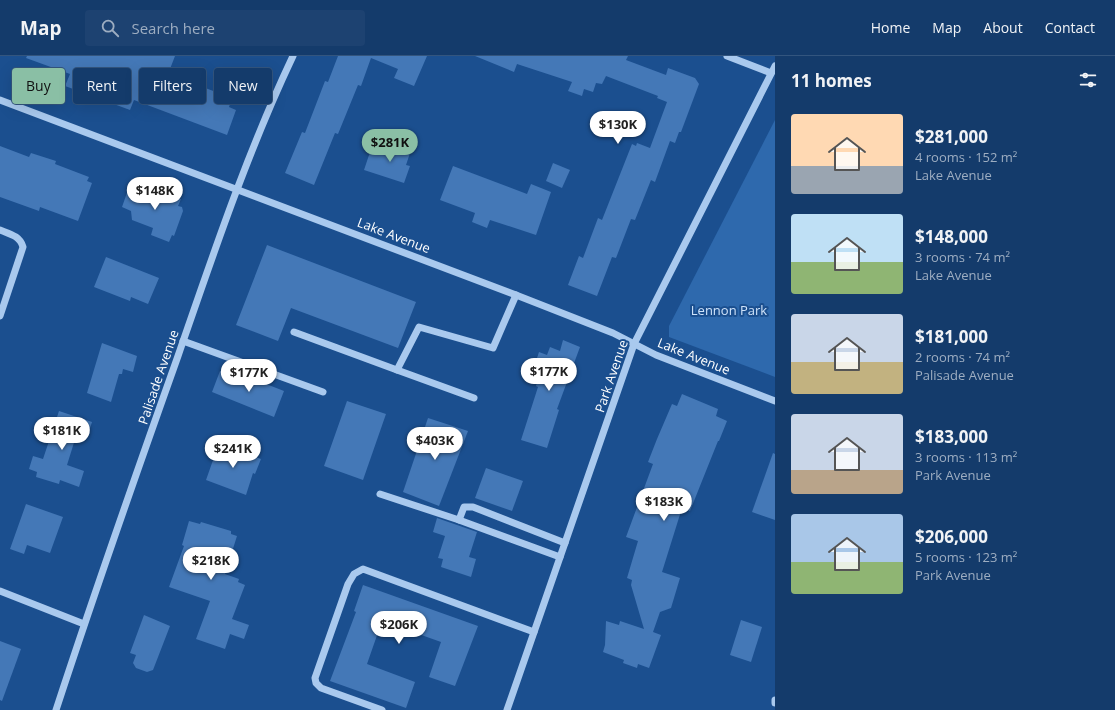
<!DOCTYPE html>
<meta charset="utf-8">
<style>
:root{--surface:#143b6b;--page:#1d4271;--text:#f1f3f6;--muted:#9dadc1;--line:#33557e;--accent:#8abfa5}
body{margin:0;font-family:"Open Sans",sans-serif;background:var(--page);color:var(--text);height:100vh;display:flex;flex-direction:column;font-size:15px;white-space:nowrap}
*{box-sizing:border-box;margin:0}
p{font-size:13px;color:var(--muted)}
.icon{flex:none;width:22px;height:22px;fill:none;stroke:currentColor;stroke-width:2;stroke-linecap:round;stroke-linejoin:round}
.map{position:relative;flex:1;overflow:hidden}
.drawer{display:flex;flex-direction:column;background:var(--surface);width:340px}
.drawer>*{flex:none}
.top-card{position:absolute;left:12px;top:12px;width:380px;height:36px;display:flex;gap:8px}
.price{position:absolute;translate:-50% -34px;padding:0 9px;border-radius:14px;background:#fff;color:#222;font-size:13px;line-height:26px;filter:drop-shadow(0 1px 2px #0008)}
.price::after{content:'';position:absolute;left:50%;top:24px;width:12px;height:9px;margin-left:-6px;background:inherit;clip-path:polygon(0 0,100% 0,50% 100%)}
.price.on{background:var(--accent);color:#111}
ul{padding:0;list-style:none}
li{display:flex;align-items:center;gap:12px;height:100px;padding:0 16px}
li span{display:grid;place-items:center;flex:none;width:112px;height:80px;border-radius:4px;color:#555}
li>.icon{margin-inline-start:auto}
span .icon{width:48px;height:48px;fill:#fffc;stroke-width:1}
li b{font-size:17px}
h2{display:flex;justify-content:space-between;align-items:center;height:48px;padding:0 16px;font-size:17px}
.tag{padding:0 14px;border-radius:4px;background:var(--surface);box-shadow:0 4px 16px #0002,0 0 0 1px var(--line);font-size:14px;line-height:36px}
.tag.on{background:var(--accent);color:#111}
header{display:flex;align-items:center;gap:24px;box-sizing:border-box;height:56px;padding:0 20px;background:var(--surface);border-bottom:1px solid var(--line)}
header strong{font-size:19px}
nav{display:flex;gap:22px;margin-inline-start:auto;font-size:14px}
.search{width:280px;height:36px;background:var(--page);display:flex;align-items:center;gap:10px;box-sizing:border-box;padding:0 14px;border-radius:4px;color:var(--muted);font-size:15px}
main{display:flex;flex:1;min-height:0}
.map>svg:first-child{display:block}
.green{fill:#2e69ad}
.building{fill:#4478b7}
.lines{fill:none;stroke-linecap:round;stroke-linejoin:round}
.minor{stroke:#a9c9ee;stroke-width:7}
.labels{text-anchor:middle;dominant-baseline:central;stroke-width:4;stroke-linejoin:round;paint-order:stroke}
.street-label{font-size:13px;fill:#fff;stroke:#1b4f8f}
.park-label{font-size:13px;fill:#cfe3fa;stroke:#1b4f8f}
</style>
<header>
<strong>Map</strong>
<div class="search"><svg class="icon" aria-label="search" viewBox="0 0 24 24"><circle cx="10" cy="10" r="6"/><path d="M15 15l6 6"/></svg>Search here</div>
<nav><a>Home</a><a>Map</a><a>About</a><a>Contact</a></nav>
</header>
<main>
<div class="map">
<svg width="775" height="654" viewBox="0 0 775 654">
<rect width="100%" height="100%" fill="#1b4f8f"/>
<polygon class="green" points="775,64 775,321 669,281 669,270"/>
<g class="building">
<polygon points="27,0 175,0 170,13 202,26 200,30 232,42 229,51 236,54 227,79 134,44 130,54 65,30 70,18 26,2"/>
<polygon points="338,0 427,0 414,30 394,22 398,13 371,2 361,30 358,29 338,78 335,77 314,129 285,117 302,76 305,77 325,25 328,26"/>
<polygon points="475,0 628,0 626,4 666,19 668,12 695,22 699,28 681,76 679,76 675,87 670,85 655,126 651,124 635,164 631,163 616,202 612,201 597,240 568,229 579,200 583,202 598,162 602,164 632,88 636,90 637,87 650,92 667,46 657,42 658,40 606,20 602,28 596,27 593,36 584,33 582,40 568,35 572,26 517,8 514,16"/>
<polygon points="393,88 411,94 406,109 410,110 404,127 364,114 371,93 389,99"/>
<polygon points="0,90 29,101 31,97 56,105 55,108 89,121 87,125 92,127 78,165 40,151 39,155 0,141"/>
<polygon points="553,107 570,114 562,132 546,125"/>
<polygon points="453,110 527,138 531,128 551,136 536,179 490,164 487,172 472,166 475,157 440,144"/>
<polygon points="145,130 181,143 178,150 182,151 183,155 174,180 172,179 169,186 151,179 153,172 132,164 131,155 122,151 129,131 143,136"/>
<polygon points="267,189 416,246 398,292 291,252 278,285 236,269"/>
<polygon points="106,201 159,222 148,248 131,241 130,245 94,231"/>
<polygon points="563,284 580,291 557,353 559,354 547,392 521,384 538,331 536,330 538,323 531,320 539,296 547,299 550,291 560,295"/>
<polygon points="102,287 137,300 133,316 123,313 122,318 119,318 111,346 87,337"/>
<polygon points="220,315 260,329 261,326 284,335 274,361 212,336"/>
<polygon points="682,338 718,353 716,360 727,365 719,385 718,385 690,455 682,452 662,516 680,522 671,552 660,556 653,576 661,579 649,612 638,608 637,612 623,607 624,604 603,596 605,589 606,565 619,569 620,565 644,573 631,529 632,524 627,522 638,485 626,481 653,408 648,406 657,383 672,348 677,350"/>
<polygon points="347,345 386,358 363,424 324,410"/>
<polygon points="59,355 92,366 87,381 77,377 67,409 84,415 79,431 60,424 59,428 36,421 37,416 29,413 33,400 43,403"/>
<polygon points="428,362 468,375 439,450 403,436"/>
<polygon points="218,390 226,392 226,390 261,403 255,418 253,417 246,439 206,424"/>
<polygon points="773,397 775,398 775,464 752,456"/>
<polygon points="486,412 523,425 512,455 475,442"/>
<polygon points="26,448 63,461 50,497 27,489 24,498 10,493"/>
<polygon points="437,462 477,476 469,501 476,503 471,521 441,511 443,503 438,502 445,480 433,476"/>
<polygon points="189,465 200,468 201,466 231,475 231,478 237,480 225,518 239,523 238,526 245,529 232,563 249,569 244,583 230,578 225,593 196,583 210,545 169,531 184,490 182,489"/>
<polygon points="363,529 478,570 455,630 429,621 441,586 382,565 367,608 415,626 406,652 330,625 356,556 354,555"/>
<polygon points="144,559 170,570 153,614 147,616 136,612 133,607 136,599 130,597"/>
<polygon points="741,564 762,571 751,606 730,599"/>
<polygon points="0,585 21,593 2,645 0,644"/>
</g>
<g class="lines">
<g class="minor">
<polyline points="727,0 771,17"/>
<polyline points="0,44 516,239 613,277 656,299 775,345"/>
<path d="M0,174C10,178 20,180 23,191L0,260"/>
<polyline points="294,276 397,314 419,271 493,292 516,239"/>
<polyline points="183,285 323,336"/>
<polyline points="397,314 474,342"/>
<polyline points="380,438 459,464"/>
<polyline points="560,501 459,464 464,451 473,451 565,487"/>
<polyline points="0,535 84,568"/>
<polyline points="775,644 775,647"/>
<path d="M56,654C95,535 136,418 178,300C213,199 247,97 293,0"/>
<polyline points="382,654 321,632 316,627 315,622 348,528 354,518 363,513 534,576"/>
<polyline points="507,654 634,288 775,10"/>
</g>
</g>
<g class="labels">
<g class="street-label">
<text transform="translate(394 179) rotate(21)">Lake Avenue</text>
<text transform="translate(694 300) rotate(22)">Lake Avenue</text>
<text transform="translate(611 320) rotate(-71)">Park Avenue</text>
<text transform="translate(158 321) rotate(-71)">Palisade Avenue</text>
</g>
<g class="park-label">
<text x="729" y="254">Lennon Park</text>
</g>
</g>
</svg>
<b class="price" style="left:618px;top:89px">$130K</b>
<b class="price on" style="left:390px;top:107px">$281K</b>
<b class="price" style="left:155px;top:155px">$148K</b>
<b class="price" style="left:549px;top:336px">$177K</b>
<b class="price" style="left:249px;top:337px">$177K</b>
<b class="price" style="left:62px;top:395px">$181K</b>
<b class="price" style="left:435px;top:405px">$403K</b>
<b class="price" style="left:233px;top:413px">$241K</b>
<b class="price" style="left:664px;top:466px">$183K</b>
<b class="price" style="left:211px;top:525px">$218K</b>
<b class="price" style="left:399px;top:589px">$206K</b>
<div class="top-card">
<a class="tag on">Buy</a>
<a class="tag">Rent</a>
<a class="tag">Filters</a>
<a class="tag">New</a>
</div>
</div>
<section class="drawer">
<h2>11 homes<svg class="icon" aria-label="filters" viewBox="0 0 24 24"><path d="M4 7h16M4 17h16"/><circle cx="9" cy="7" r="2"/><circle cx="15" cy="17" r="2"/></svg></h2>
<ul>
<li><span style="background:linear-gradient(#ffd9b3 65%,#9aa5b1 0)"><svg class="icon" aria-label="home" viewBox="0 0 24 24"><path d="M3 11l9-7 9 7M6 9v11h12V9"/></svg></span><div><b>$281,000</b><p>4 rooms · 152 m²</p><p>Lake Avenue</p></div></li>
<li><span style="background:linear-gradient(#bfe0f5 60%,#8fb573 0)"><svg class="icon" aria-label="home" viewBox="0 0 24 24"><path d="M3 11l9-7 9 7M6 9v11h12V9"/></svg></span><div><b>$148,000</b><p>3 rooms · 74 m²</p><p>Lake Avenue</p></div></li>
<li><span style="background:linear-gradient(#c9d6e8 60%,#c2b280 0)"><svg class="icon" aria-label="home" viewBox="0 0 24 24"><path d="M3 11l9-7 9 7M6 9v11h12V9"/></svg></span><div><b>$181,000</b><p>2 rooms · 74 m²</p><p>Palisade Avenue</p></div></li>
<li><span style="background:linear-gradient(#c9d6e8 70%,#b9a48a 0)"><svg class="icon" aria-label="home" viewBox="0 0 24 24"><path d="M3 11l9-7 9 7M6 9v11h12V9"/></svg></span><div><b>$183,000</b><p>3 rooms · 113 m²</p><p>Park Avenue</p></div></li>
<li><span style="background:linear-gradient(#a9c7e8 60%,#8fb573 0)"><svg class="icon" aria-label="home" viewBox="0 0 24 24"><path d="M3 11l9-7 9 7M6 9v11h12V9"/></svg></span><div><b>$206,000</b><p>5 rooms · 123 m²</p><p>Park Avenue</p></div></li>
</ul>
</section>
</main>
